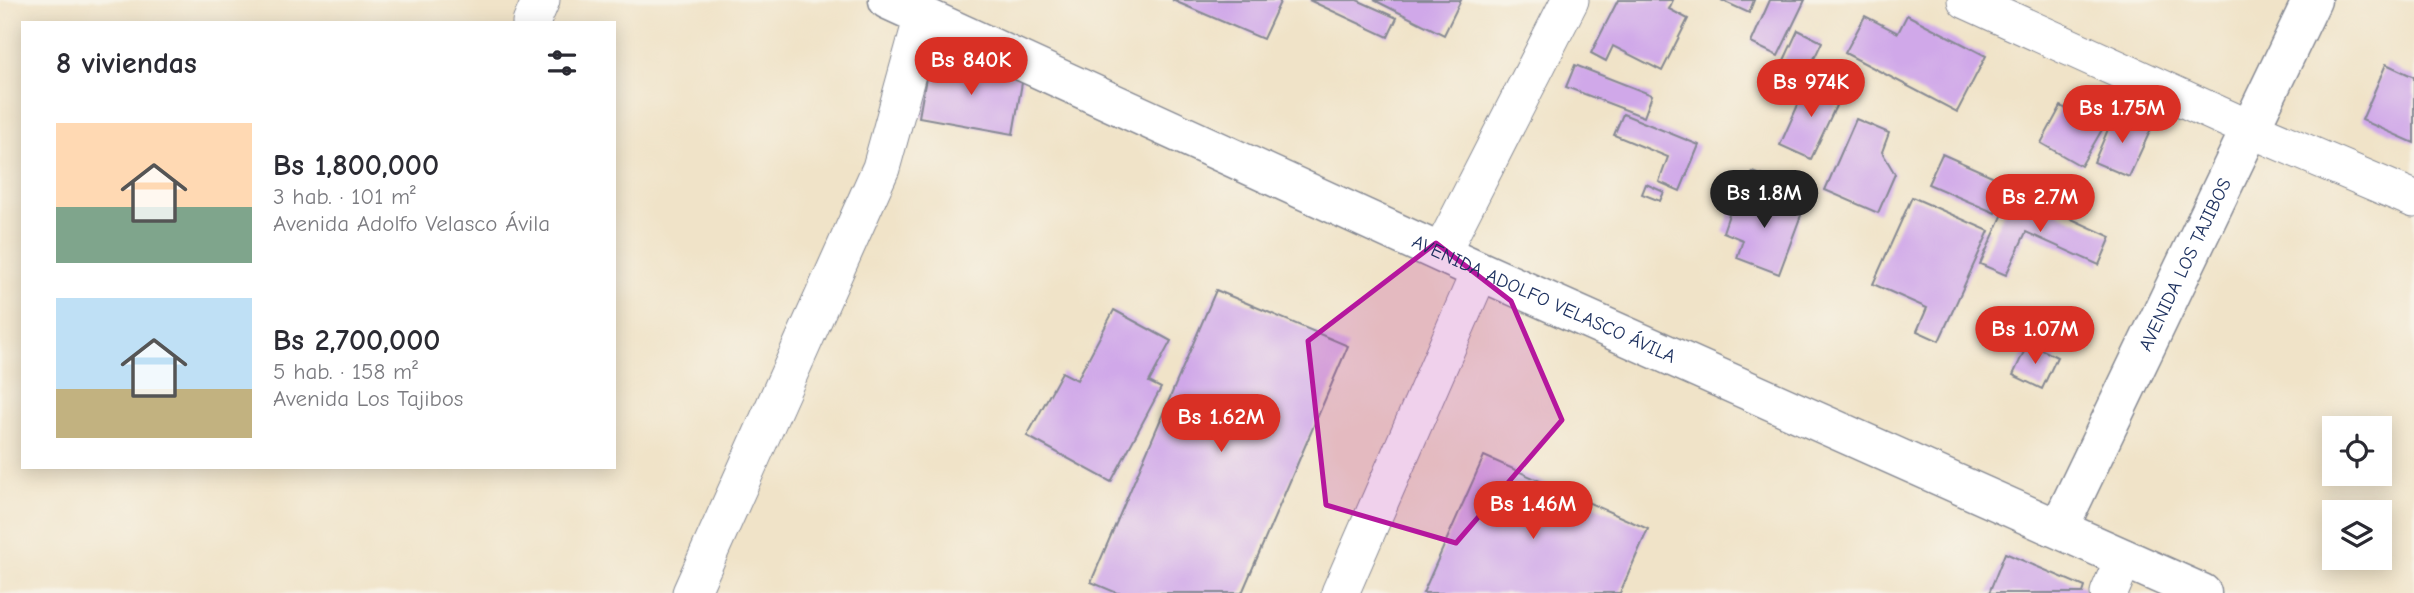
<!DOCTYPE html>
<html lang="es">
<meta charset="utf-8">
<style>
:root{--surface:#fff;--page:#f7f7f7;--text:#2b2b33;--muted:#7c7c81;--accent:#d93025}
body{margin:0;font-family:"Comic Neue",sans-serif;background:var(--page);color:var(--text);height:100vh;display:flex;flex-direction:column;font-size:26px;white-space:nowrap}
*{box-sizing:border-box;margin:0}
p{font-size:23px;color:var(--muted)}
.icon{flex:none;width:38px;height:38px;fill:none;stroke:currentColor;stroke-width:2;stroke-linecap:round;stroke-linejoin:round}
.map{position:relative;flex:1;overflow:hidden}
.details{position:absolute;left:21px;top:21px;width:595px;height:448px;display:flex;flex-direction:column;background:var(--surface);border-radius:0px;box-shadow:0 4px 18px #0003}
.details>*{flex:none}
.controls{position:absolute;left:2322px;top:416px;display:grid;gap:14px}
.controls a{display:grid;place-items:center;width:70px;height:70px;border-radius:0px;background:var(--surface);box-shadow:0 4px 18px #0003;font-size:35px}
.price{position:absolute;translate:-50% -60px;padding:0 16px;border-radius:24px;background:var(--accent);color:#fff;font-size:23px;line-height:46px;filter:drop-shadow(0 2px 4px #0008)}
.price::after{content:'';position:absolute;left:50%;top:42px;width:21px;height:16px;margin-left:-10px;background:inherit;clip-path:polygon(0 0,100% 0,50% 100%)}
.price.selected{background:#222;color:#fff}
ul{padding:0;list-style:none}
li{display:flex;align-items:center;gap:21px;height:175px;padding:0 35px}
li span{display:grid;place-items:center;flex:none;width:196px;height:140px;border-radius:0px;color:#555}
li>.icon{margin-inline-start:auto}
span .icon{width:84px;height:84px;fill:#fffc;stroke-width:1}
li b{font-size:30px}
h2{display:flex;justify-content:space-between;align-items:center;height:84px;padding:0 35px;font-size:30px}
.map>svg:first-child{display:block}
.building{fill:#d0a8e9}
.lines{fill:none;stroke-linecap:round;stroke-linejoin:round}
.minor-casing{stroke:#868993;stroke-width:39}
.major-casing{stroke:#868993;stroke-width:41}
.highway-casing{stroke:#868993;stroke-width:41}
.minor{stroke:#fff;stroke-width:37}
.major{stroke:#fff;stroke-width:38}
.highway{stroke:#fff;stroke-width:38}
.marked{fill:#b5179e;fill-opacity:0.2;stroke:#b5179e;stroke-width:5;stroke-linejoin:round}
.labels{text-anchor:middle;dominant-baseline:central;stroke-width:5;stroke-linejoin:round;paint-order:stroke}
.street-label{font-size:19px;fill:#1b2f5e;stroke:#f7f3e8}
</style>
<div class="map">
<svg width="2414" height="593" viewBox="0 0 2414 593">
<rect width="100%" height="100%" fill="#f7f3e8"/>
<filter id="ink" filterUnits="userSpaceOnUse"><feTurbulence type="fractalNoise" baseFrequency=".0143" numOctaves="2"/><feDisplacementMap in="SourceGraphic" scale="14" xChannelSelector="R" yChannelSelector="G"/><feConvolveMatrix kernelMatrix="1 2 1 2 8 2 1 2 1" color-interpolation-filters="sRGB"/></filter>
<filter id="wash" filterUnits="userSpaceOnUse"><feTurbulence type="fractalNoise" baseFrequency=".00686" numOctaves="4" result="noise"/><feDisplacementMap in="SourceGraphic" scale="28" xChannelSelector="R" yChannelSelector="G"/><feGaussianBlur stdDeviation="1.57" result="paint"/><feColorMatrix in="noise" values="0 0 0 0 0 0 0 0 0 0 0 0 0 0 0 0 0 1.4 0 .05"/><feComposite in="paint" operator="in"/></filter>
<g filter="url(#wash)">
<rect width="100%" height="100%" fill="#f0e3c8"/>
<g id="blocks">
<g class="building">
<polygon points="1172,0 1281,0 1263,39"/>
<polygon points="1309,0 1357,0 1397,18 1388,37"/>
<polygon points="1374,0 1461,0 1444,35"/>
<polygon points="1618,0 1673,0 1669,9 1688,19 1662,71 1613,46 1606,61 1591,53"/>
<polygon points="1721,0 1754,0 1749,13"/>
<polygon points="1770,0 1805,0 1778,56 1751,43"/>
<polygon points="1907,15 1986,56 1957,112 1845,53 1865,16 1898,33"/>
<polygon points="1798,30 1822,42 1803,82 1779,71"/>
<polygon points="929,61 1023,77 1013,134 919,117"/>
<polygon points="2386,64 2414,77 2414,143 2362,120"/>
<polygon points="1575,65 1652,95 1644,117 1566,87"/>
<polygon points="1810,78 1842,93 1811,159 1780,145"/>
<polygon points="2061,106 2103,128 2081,166 2041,143"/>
<polygon points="2115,113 2151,129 2129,177 2094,162"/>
<polygon points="1623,114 1699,145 1680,191 1659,182 1668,157 1614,135"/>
<polygon points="1856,119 1889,133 1882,152 1895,174 1878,213 1825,190"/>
<polygon points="1942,154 2008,183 1995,213 1928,184"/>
<polygon points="1753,172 1785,184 1778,204 1746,191"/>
<polygon points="1646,184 1664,192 1660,201 1642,194"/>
<polygon points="1790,192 1807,199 1779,274 1737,258 1743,240 1723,232 1736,194 1782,211"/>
<polygon points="2013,192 2111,237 2099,265 2026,232 2006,275 1980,264"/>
<polygon points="1912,197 1989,231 1939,341 1917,331 1927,308 1873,284"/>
<polygon points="1216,290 1348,346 1242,593 1117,593 1091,582"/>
<polygon points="1114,310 1171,341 1149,382 1161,388 1111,482 1027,436 1062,372 1077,380"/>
<polygon points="2028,343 2057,357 2042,389 2013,375"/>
<polygon points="1484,456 1648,529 1620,593 1423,593"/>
<polygon points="2005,553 2085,587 2083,593 1989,593"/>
</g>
</g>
</g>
<g filter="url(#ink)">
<use href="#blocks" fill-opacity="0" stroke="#868993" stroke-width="2"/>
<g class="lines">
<defs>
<g id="minor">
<polyline points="1966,0 2248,128 2414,199"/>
<polyline points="531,23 541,0"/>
<polyline points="1441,253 1570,0"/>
<polyline points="691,593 881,168 923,16"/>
<polyline points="1340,593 1480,271"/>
<polyline points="2109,593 2124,558"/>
</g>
<g id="major">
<path id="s1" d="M2059,528L2312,0"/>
</g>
<g id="highway">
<path id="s2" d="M888,0L1480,271L2202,593"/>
</g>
</defs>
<use href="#minor" class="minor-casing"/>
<use href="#major" class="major-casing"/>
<use href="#highway" class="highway-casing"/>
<use href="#minor" class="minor"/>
<use href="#major" class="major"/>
<use href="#highway" class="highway"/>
</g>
</g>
<path class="marked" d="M1436,243L1511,301L1562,420L1456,543L1326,505L1308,341Z"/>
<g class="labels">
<g class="street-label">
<text stroke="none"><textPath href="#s1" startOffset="292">AVENIDA LOS TAJIBOS</textPath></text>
<text stroke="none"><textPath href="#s2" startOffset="721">AVENIDA ADOLFO VELASCO ÁVILA</textPath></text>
</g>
</g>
</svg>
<div class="controls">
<a><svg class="icon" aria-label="locate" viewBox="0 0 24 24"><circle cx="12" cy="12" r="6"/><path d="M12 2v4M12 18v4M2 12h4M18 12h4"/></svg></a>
<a><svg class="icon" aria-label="layers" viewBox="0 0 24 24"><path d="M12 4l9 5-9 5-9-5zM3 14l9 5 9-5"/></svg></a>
</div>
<b class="price" style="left:971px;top:97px">Bs 840K</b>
<b class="price" style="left:1811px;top:119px">Bs 974K</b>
<b class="price" style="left:2122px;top:145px">Bs 1.75M</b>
<b class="price selected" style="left:1764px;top:230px">Bs 1.8M</b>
<b class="price" style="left:2040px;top:234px">Bs 2.7M</b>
<b class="price" style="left:2035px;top:366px">Bs 1.07M</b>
<b class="price" style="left:1221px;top:454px">Bs 1.62M</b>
<b class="price" style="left:1533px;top:541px">Bs 1.46M</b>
<section class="details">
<h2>8 viviendas<svg class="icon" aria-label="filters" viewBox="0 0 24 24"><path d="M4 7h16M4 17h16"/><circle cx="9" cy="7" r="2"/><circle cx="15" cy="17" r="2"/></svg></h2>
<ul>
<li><span style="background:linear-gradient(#ffd9b3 60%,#7fa58c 0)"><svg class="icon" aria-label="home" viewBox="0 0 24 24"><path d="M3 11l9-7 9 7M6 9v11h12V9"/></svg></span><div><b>Bs 1,800,000</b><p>3 hab. · 101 m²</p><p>Avenida Adolfo Velasco Ávila</p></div></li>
<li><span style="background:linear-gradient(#bfe0f5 65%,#c2b280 0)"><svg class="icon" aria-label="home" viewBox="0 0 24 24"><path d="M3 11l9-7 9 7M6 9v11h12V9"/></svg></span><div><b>Bs 2,700,000</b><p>5 hab. · 158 m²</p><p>Avenida Los Tajibos</p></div></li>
</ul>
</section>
</div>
